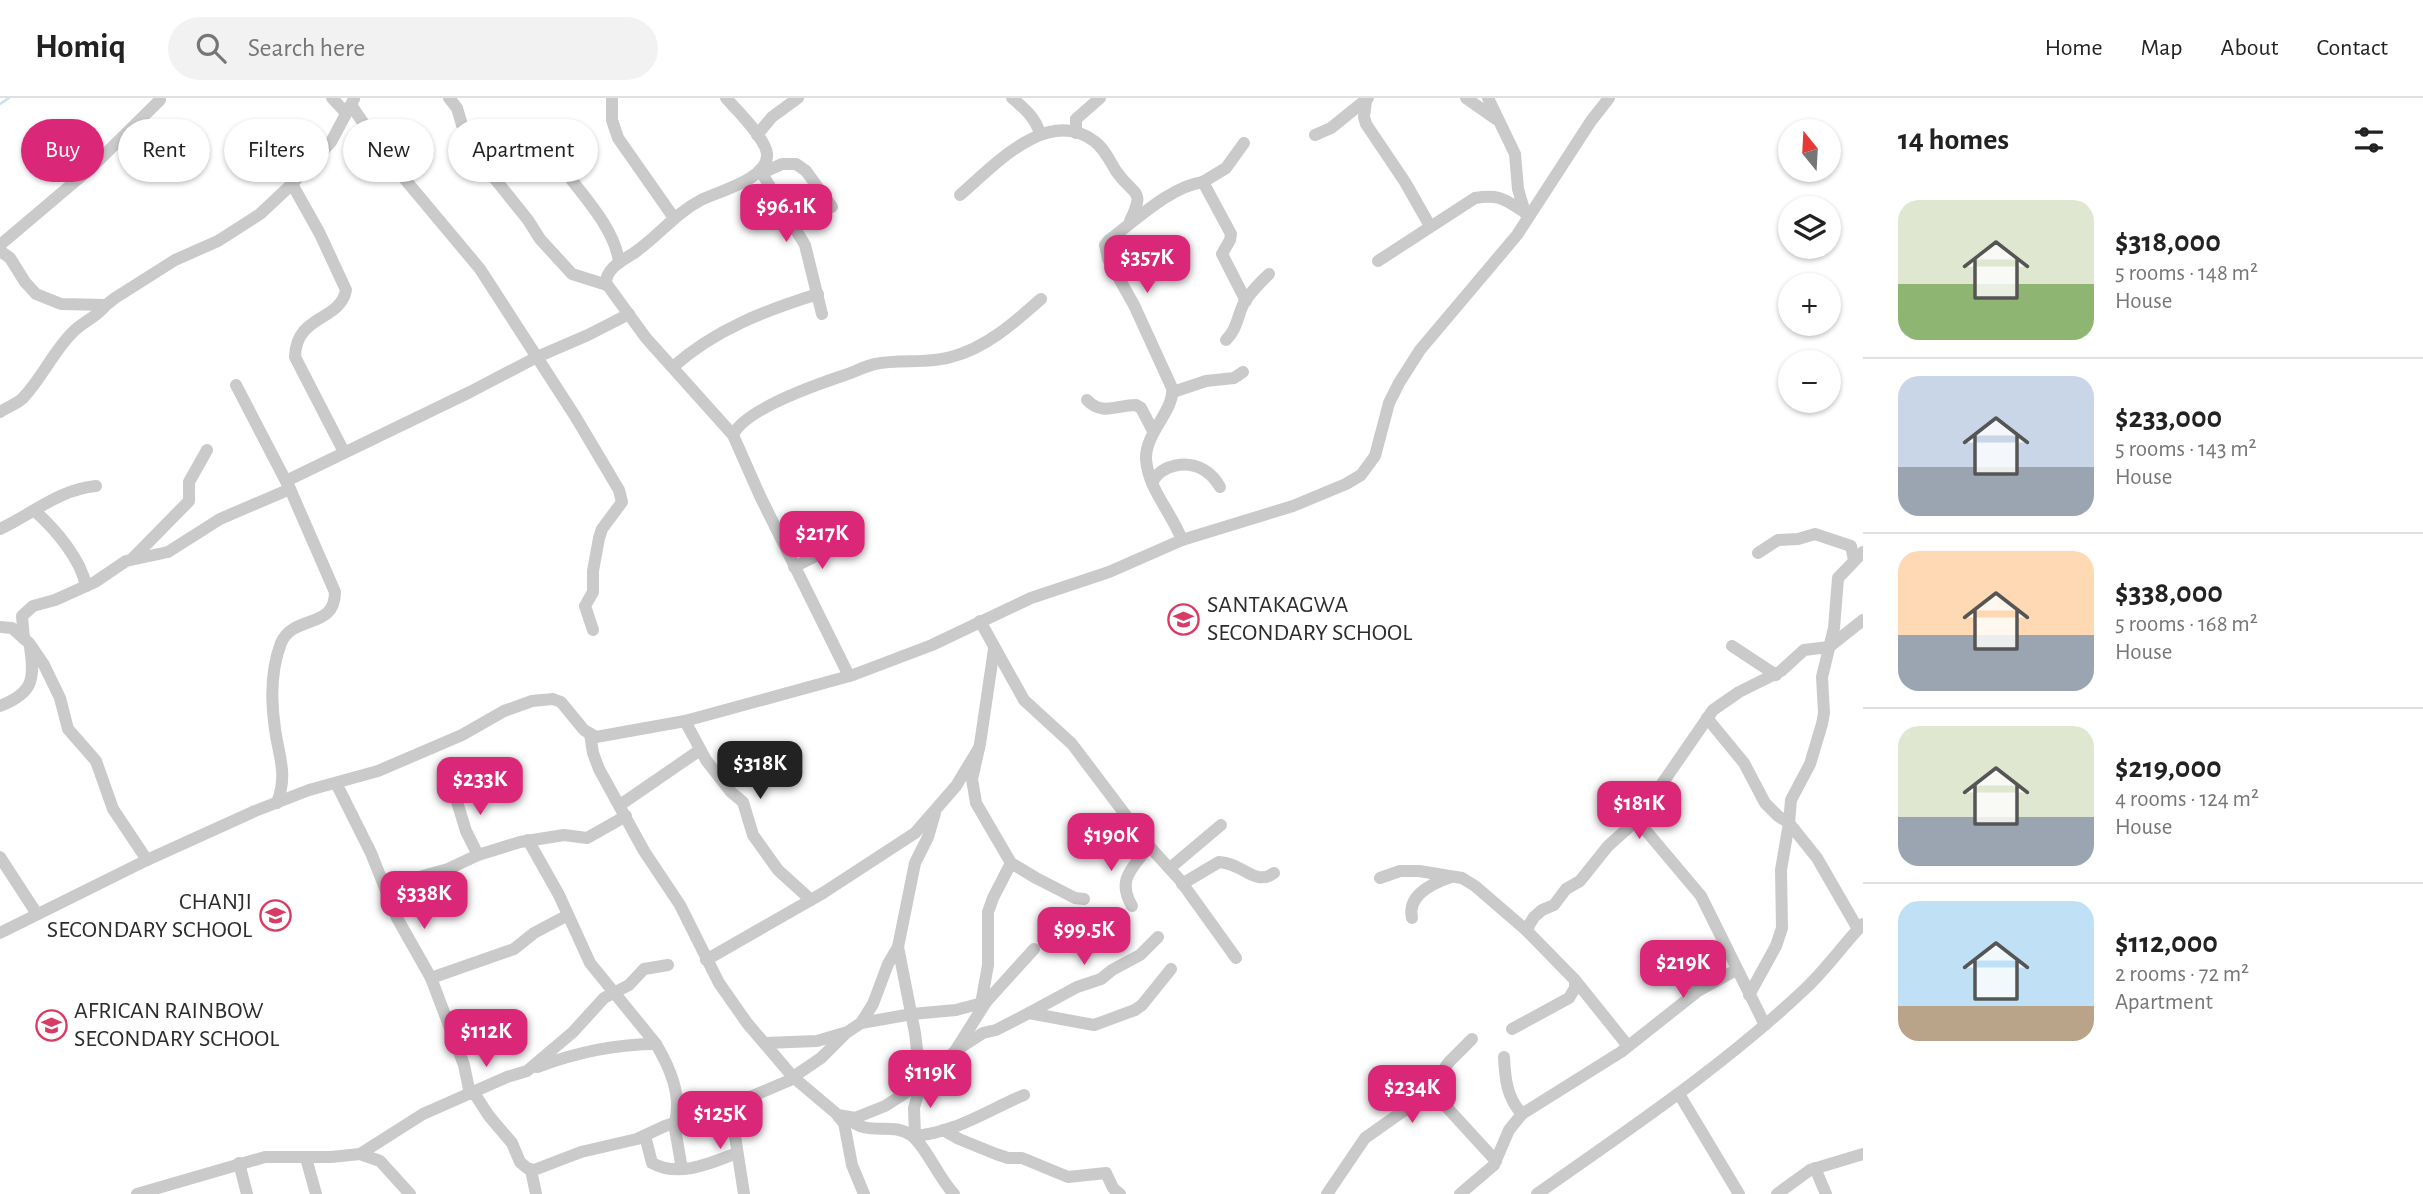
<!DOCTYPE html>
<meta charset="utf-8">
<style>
:root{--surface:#fff;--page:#f2f2f2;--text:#222;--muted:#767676;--line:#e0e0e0;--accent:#db2777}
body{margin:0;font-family:"Alegreya Sans",sans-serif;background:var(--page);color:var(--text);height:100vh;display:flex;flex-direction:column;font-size:26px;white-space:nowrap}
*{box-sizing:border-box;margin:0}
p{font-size:23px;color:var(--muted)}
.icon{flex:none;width:38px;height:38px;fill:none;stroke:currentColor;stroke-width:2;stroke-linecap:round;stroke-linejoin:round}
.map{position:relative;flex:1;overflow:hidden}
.panel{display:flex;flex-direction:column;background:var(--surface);width:560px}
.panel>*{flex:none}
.top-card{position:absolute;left:21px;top:21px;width:665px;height:63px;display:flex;gap:14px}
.needle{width:46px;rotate:342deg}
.tools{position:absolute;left:1778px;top:21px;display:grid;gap:14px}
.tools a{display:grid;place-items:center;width:63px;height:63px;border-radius:50%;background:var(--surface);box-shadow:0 2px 5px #0004;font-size:35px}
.price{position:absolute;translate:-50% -60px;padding:0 16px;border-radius:14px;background:var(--accent);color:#fff;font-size:23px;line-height:46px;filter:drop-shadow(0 2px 4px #0008)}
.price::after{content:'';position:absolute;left:50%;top:42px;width:21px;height:16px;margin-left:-10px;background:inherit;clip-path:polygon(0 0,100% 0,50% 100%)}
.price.selected{background:#222;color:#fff}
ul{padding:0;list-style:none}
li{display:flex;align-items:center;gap:21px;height:175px;padding:0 35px}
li+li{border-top:2px solid var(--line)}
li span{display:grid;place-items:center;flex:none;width:196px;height:140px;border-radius:21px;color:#555}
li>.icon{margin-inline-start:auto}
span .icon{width:84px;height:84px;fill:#fffc;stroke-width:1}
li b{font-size:30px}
h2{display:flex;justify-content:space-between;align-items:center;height:84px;padding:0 35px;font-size:30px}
.tag{padding:0 24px;border-radius:32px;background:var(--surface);box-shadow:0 2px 5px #0004;font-size:24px;line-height:63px}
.tag.selected{background:var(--accent);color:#fff}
header{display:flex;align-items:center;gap:42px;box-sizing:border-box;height:98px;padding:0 35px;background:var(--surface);border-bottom:2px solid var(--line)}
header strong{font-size:33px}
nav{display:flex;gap:38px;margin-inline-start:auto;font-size:24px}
.search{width:490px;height:63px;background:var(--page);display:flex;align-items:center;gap:18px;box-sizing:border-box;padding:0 24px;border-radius:38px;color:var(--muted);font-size:26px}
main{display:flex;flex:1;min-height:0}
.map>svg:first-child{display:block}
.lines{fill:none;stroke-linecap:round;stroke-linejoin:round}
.stream{stroke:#c9e2e8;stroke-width:2.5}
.minor{stroke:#cacaca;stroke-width:12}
.labels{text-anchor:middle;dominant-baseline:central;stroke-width:7;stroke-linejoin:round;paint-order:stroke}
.poi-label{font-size:24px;fill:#2d2d2d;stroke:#fff;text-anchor:start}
</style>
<header>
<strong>Homiq</strong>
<div class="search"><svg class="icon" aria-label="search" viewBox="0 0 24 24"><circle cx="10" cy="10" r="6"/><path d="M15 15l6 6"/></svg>Search here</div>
<nav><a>Home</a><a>Map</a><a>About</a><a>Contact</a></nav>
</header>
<main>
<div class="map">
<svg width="1863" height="1096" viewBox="0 0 1863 1096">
<rect width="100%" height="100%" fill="#fff"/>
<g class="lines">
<polyline class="stream" points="0,6 9,0"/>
<g class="minor">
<polyline points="332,0 346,15"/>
<polyline points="449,0 457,10 462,27 479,61 528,122 540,141 572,176 607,187"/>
<polyline points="612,0 612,22 618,40 674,120"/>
<path d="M726,0C737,12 766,41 767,56C769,81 719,93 701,102C676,115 660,136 638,152C627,161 606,168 606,185L646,240L733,337L760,398L849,578"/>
<path d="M1012,0C1024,10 1036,20 1040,36"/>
<polyline points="1466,0 1496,21"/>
<polyline points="1488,0 1515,56 1518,91 1525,115"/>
<polyline points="1366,2 1364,19 1366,26 1405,84 1430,128"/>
<polyline points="351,7 388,61 480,171 575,318 619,392 622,404 602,431 599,440 593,473 593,494 585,508 593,532"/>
<polyline points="1076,35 1076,21 1100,0"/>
<polyline points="757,37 772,19 798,0"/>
<polyline points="1315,37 1331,30 1368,0"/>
<path d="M560,67C580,94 616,131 619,165"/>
<polyline points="760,72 805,147 822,216"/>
<polyline points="762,75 782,66 796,66 806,73 832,109"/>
<polyline points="1203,84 1226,70 1244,45"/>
<path d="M292,86L320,136L346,192C340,224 296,216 295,259L344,354"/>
<path d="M960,97C994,68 1047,8 1094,43C1104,50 1110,63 1116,73C1134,99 1146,90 1130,123"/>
<polyline points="0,147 91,70 160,2"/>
<polyline points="0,153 10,160 25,184 36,196 61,206 106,207 115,200 175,162 218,143 260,116 292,86 331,44 354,1"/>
<path d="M1378,163L1475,100C1499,96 1504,101 1523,113"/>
<path d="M1226,242C1237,231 1237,220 1243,207C1248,196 1260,185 1269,176"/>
<path d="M673,269C714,232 766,212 818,196"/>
<path d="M236,287L290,391L335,494C335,532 293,516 281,545C271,571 271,604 275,631C279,660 288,675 277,705"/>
<polyline points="1173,294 1206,283 1234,280 1243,274"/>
<path d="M1087,302C1102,318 1117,307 1136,307L1141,310L1153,333"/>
<path d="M0,314C7,309 17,306 23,300C42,280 53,254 72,235C82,224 97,219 105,208"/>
<path d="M733,337C745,311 818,286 845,277C855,274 865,268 875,266C900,261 927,266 951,259C986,250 1014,225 1041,201"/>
<polyline points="286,383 470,294 537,259 588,237 629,216"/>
<path d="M1152,385C1161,366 1187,362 1204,372C1211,376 1216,382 1220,389"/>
<path d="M35,413C55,431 81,461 86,488"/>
<path d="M0,431C32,416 60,391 96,388"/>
<path d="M1182,442C1172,415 1148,391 1146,361C1145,335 1175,312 1172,290L1134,207L1108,161L1105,147L1109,142C1135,123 1171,88 1203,84L1231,136L1230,142L1222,156L1246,203"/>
<polyline points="1758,455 1778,442 1798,441 1815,436 1851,448 1854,462"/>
<polyline points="132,461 189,403 189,384 207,352"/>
<polyline points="794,469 836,448"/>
<polyline points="980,523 1024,602 1072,646 1149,748 1180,782 1236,860"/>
<polyline points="0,529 12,530 29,545 44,567 60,600 68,631 96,663 113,711 147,762"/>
<polyline points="24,541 22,518 33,508 55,502 95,484 126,463 168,454 220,421 290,391"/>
<polyline points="1732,548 1776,577"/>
<polyline points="994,551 980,646 972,681 976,705 1011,765 1036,780 1075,800 1084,801"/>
<path d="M0,608C33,595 35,582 30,549"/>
<polyline points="1707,620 1744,665 1765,705 1778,718 1789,725 1817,760 1858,831"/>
<polyline points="685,623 706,662 731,694 743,704 753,737 778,772 811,802"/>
<polyline points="590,636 593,655 599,671 644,753 680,807 719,885 747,925 793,979 838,1017 855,1020 885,1008 921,985 955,953 983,935 996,932 1029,915 1094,927 1135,912 1142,907 1171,871"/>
<polyline points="336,685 371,755 397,820 431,880 464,967 470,996"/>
<polyline points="454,694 466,733 478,757"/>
<polyline points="620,707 700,652"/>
<polyline points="1637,722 1701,798 1765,927"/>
<path d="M528,742L559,797L590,865L656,946C670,970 682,997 675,1024"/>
<polyline points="0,759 37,816"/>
<polyline points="1170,770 1221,727"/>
<polyline points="1380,780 1400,773 1419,773 1462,780 1475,788 1526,832 1575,882 1628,948"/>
<path d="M1182,786L1219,764C1243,765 1255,789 1274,775"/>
<polyline points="386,793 412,781 448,771 478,757 520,744 564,737 587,740 626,718"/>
<path d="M1132,808C1116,781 1133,770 1149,748"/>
<path d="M1412,820C1407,797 1433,785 1451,779"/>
<polyline points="1526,832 1534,819 1542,812 1554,807 1566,791 1580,783 1608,748 1637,722 1713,612 1739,594 1781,573 1804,552 1829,549 1863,522"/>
<polyline points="0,835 147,762 255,713 309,692 378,673 462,637 504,613 532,603 553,601 561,604 584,632 596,639 685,623 853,577 932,547 1031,500 1109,474 1182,442 1293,408 1346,386 1361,377 1375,358 1389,305 1399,285 1420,252 1517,137 1591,23 1609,0"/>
<polyline points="706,862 823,795 915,735 956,688 979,650"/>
<polyline points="1670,873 1686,886 1706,885"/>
<polyline points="431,880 514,851 534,835 568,817"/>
<polyline points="1749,897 1776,848 1782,830 1781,772 1789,725 1791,702 1810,666 1822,626 1824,615 1822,579 1834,530 1838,480 1863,454"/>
<polyline points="981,906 988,867 988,814 993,800 1011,765"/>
<polyline points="1029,915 1077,889 1101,881 1112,872 1140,857 1158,839"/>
<polyline points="861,925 873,906 888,866 898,849"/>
<polyline points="1512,931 1569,900 1575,890 1575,882"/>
<polyline points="765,945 817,943 844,935"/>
<polyline points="957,950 986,904 1034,851"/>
<path d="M1504,959C1505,981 1507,1000 1522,1016"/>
<path d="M537,969C575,955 615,946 656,946"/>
<polyline points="793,979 821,960 846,935 861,925 912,916 956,912 986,904"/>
<polyline points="1431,992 1496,1063"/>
<polyline points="474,995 489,1018 512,1045 520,1064 527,1070 534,1072 581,1054 637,1041 665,1028 736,1005 795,980"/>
<polyline points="1679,996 1739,1096"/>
<polyline points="730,1006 744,1096"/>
<polyline points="838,1018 844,1025 852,1067 864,1096"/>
<path d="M848,1020C868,1040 891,1023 911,1037C926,1048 939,1081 954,1096"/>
<polyline points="674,1025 682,1071"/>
<polyline points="943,1032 959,1041 996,1056 1008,1060 1022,1060 1068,1079 1106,1075 1113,1090 1120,1096"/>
<path d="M645,1038L652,1065C679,1080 711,1065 737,1055"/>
<path d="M913,1038C953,1036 988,1012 1024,997"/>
<polyline points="915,1038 914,1010 921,985 915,935 898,849 915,765 928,739 935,715"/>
<polyline points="360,1056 423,1016 507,979 527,973 573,934 604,900 629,887 644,871 668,867"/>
<polyline points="306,1060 316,1096"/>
<polyline points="239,1065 247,1096"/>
<polyline points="1815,1070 1826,1096"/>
<polyline points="531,1072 536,1096"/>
<polyline points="137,1096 265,1059 331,1059 360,1056 380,1063 410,1096"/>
<polyline points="1327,1096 1365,1040 1426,997 1449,964 1472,941"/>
<polyline points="1460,1096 1494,1067 1509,1032 1522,1016 1621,954 1698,893 1736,872"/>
<path d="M1537,1096C1629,1031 1724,968 1806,890C1827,870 1843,847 1863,826"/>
<polyline points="1777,1096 1810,1072 1863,1056"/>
</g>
</g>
<defs>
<symbol id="school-ring" viewBox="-11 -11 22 22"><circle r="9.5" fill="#fff" stroke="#d83b63" stroke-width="1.5"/><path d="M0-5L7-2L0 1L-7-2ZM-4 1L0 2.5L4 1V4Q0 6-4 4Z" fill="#d83b63"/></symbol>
</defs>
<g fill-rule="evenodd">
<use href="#school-ring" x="1166" y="504" width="35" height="35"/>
<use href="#school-ring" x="258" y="800" width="35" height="35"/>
<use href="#school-ring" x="34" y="910" width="35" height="35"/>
</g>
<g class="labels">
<g class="poi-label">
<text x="1207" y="507">SANTAKAGWA<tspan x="1207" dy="28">SECONDARY SCHOOL</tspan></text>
<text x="252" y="804" text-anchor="end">CHANJI<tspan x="252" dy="28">SECONDARY SCHOOL</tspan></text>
<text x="74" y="913">AFRICAN RAINBOW<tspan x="74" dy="28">SECONDARY SCHOOL</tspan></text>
</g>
</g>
</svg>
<div class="tools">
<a><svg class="needle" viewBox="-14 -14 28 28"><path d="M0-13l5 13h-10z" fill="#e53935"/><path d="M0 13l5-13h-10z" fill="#767676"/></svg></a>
<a><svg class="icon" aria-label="layers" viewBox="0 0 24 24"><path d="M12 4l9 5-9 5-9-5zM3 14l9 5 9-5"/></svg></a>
<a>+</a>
<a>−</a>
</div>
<b class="price" style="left:786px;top:146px">$96.1K</b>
<b class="price" style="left:1147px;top:197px">$357K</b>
<b class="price" style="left:822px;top:473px">$217K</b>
<b class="price selected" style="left:760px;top:703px">$318K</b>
<b class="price" style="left:480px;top:719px">$233K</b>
<b class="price" style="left:1639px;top:743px">$181K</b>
<b class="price" style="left:1111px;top:775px">$190K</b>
<b class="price" style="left:424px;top:833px">$338K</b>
<b class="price" style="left:1084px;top:869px">$99.5K</b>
<b class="price" style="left:1683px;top:902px">$219K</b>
<b class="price" style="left:486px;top:971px">$112K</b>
<b class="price" style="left:930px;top:1012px">$119K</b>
<b class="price" style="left:1412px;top:1027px">$234K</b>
<b class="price" style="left:720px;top:1053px">$125K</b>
<div class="top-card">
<a class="tag selected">Buy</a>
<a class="tag">Rent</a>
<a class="tag">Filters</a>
<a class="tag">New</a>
<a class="tag">Apartment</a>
</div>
</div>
<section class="panel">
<h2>14 homes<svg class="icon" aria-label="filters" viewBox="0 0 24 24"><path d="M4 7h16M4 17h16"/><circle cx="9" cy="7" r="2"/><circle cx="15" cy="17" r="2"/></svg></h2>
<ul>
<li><span style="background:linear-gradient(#dfe7d0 60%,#8fb573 0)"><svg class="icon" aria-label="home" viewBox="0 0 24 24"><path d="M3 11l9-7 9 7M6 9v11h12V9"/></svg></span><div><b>$318,000</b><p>5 rooms · 148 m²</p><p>House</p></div></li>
<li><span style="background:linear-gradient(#c9d6e8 65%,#9aa5b1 0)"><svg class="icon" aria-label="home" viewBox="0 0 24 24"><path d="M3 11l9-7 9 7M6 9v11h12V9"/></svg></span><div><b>$233,000</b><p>5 rooms · 143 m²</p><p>House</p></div></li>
<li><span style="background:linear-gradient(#ffd9b3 60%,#9aa5b1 0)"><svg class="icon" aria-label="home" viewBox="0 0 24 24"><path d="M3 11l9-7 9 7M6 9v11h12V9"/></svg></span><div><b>$338,000</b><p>5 rooms · 168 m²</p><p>House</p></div></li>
<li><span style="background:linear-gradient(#dfe7d0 65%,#9aa5b1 0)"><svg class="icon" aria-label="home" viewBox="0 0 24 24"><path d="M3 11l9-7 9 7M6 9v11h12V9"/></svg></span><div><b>$219,000</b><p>4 rooms · 124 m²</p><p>House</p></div></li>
<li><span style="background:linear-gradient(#bfe0f5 75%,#b9a48a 0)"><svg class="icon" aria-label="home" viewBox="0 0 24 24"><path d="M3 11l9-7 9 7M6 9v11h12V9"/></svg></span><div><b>$112,000</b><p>2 rooms · 72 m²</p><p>Apartment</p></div></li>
</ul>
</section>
</main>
